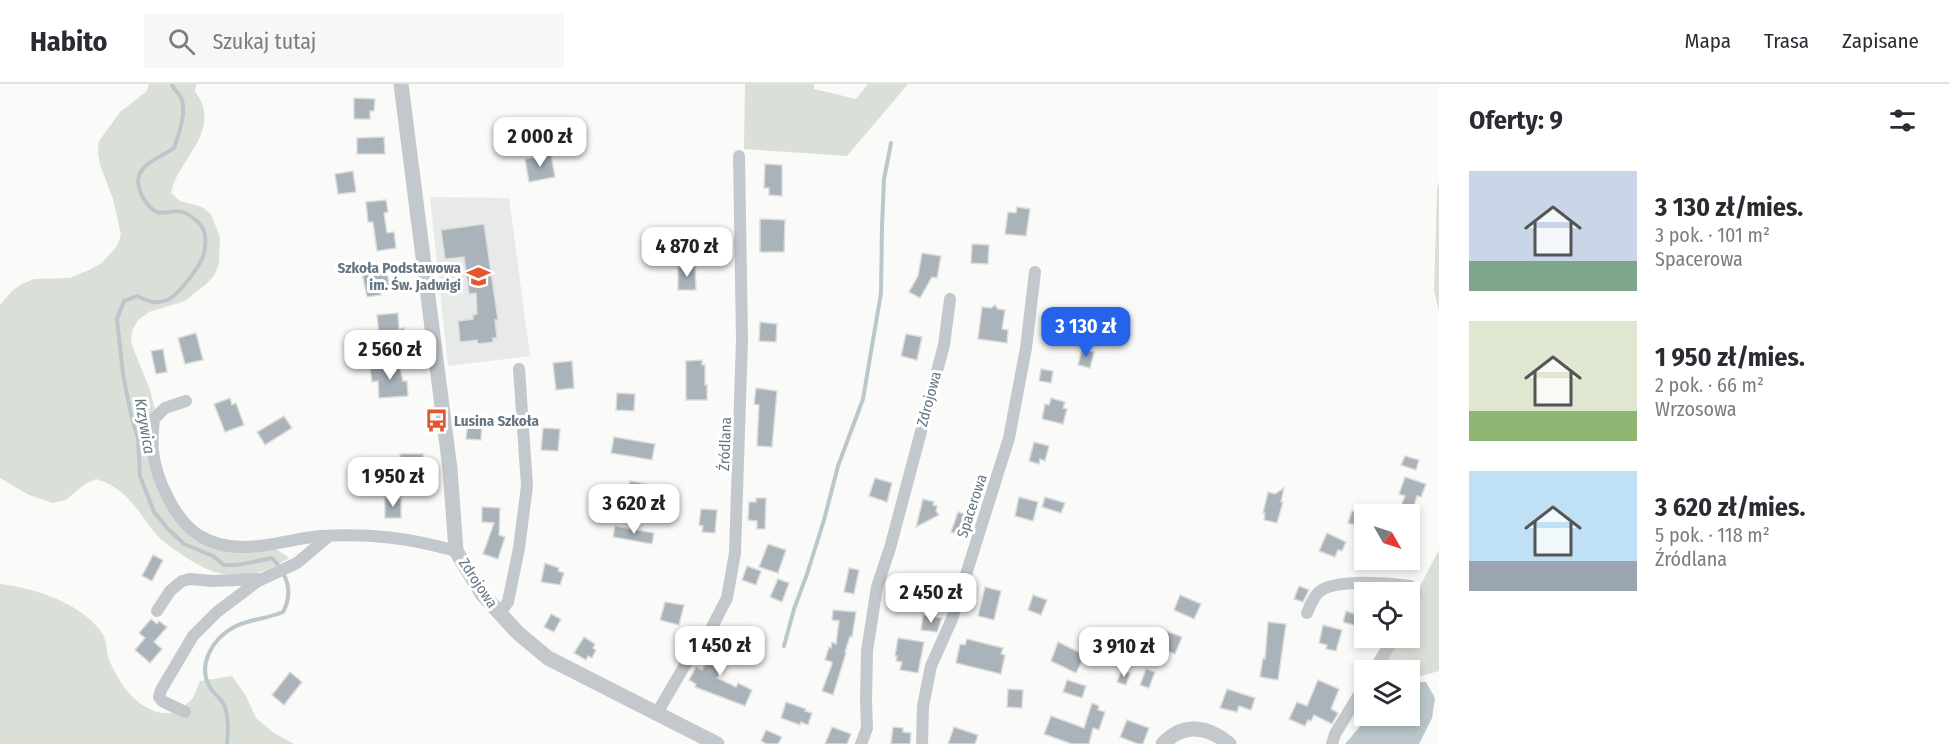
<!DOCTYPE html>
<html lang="pl">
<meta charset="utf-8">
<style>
:root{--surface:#fff;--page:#f7f7f7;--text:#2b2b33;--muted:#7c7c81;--line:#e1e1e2;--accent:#2563eb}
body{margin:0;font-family:"Fira Sans Condensed",sans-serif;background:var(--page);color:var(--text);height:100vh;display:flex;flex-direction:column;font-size:22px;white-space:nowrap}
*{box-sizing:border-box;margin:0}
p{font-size:20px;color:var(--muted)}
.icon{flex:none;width:33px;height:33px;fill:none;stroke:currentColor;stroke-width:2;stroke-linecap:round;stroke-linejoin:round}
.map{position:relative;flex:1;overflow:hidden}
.sheet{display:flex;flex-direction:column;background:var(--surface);width:510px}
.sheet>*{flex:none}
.needle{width:39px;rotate:129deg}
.controls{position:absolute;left:1354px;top:420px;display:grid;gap:12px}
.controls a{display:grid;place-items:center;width:66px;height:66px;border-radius:0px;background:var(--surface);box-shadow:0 3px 9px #0003;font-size:30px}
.price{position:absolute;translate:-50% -51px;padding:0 14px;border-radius:12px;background:#fff;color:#222;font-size:20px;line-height:39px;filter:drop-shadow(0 2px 3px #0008)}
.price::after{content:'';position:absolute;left:50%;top:36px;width:18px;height:14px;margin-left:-9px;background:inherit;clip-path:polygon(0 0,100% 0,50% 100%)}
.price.current{background:var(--accent);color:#fff}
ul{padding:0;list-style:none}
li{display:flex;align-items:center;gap:18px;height:150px;padding:0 30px}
li span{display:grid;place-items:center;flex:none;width:168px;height:120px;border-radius:0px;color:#555}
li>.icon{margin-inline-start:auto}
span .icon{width:72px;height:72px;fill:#fffc;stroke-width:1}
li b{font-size:26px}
h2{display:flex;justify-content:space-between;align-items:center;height:72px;padding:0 30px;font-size:26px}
header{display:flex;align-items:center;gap:36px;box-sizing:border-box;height:84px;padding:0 30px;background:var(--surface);border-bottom:2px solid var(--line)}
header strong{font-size:28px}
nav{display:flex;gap:33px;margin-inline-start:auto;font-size:21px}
.search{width:420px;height:54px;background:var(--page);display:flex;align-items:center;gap:15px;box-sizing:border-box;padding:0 21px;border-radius:0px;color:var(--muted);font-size:22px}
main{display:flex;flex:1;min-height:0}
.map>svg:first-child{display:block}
.built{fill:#e8e9e9}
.green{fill:#dadfd7}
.water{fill:#bbc7cb}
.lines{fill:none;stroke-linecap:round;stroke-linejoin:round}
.stream{stroke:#bbc7cb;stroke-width:4}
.building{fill:#aab3b9;stroke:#dcdcda;stroke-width:1.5}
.minor{stroke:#c3c8cc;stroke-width:12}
.tertiary{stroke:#c3c8cc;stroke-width:15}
.labels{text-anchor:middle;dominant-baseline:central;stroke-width:6;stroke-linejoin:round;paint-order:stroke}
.poi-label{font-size:15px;font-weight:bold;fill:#657683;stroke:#fff;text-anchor:end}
.street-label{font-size:15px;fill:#657683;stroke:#fff}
.water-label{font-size:16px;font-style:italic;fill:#60757c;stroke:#fff}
</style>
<header>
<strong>Habito</strong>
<div class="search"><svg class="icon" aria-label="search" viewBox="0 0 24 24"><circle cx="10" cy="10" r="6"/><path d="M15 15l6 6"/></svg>Szukaj tutaj</div>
<nav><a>Mapa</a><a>Trasa</a><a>Zapisane</a></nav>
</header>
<main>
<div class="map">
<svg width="1439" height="660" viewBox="0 0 1439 660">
<rect width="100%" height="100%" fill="#fafaf8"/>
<polygon class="built" points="430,113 509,114 530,272 448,282"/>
<g class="green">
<path d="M149,0H196L195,7C224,47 178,74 171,109L180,117L202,123L211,130L220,153L219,180L214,192L205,201L185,217L149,228L138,236L132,247L131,259L150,306L156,330L155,355L163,406L199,453L276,465L289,474C280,479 269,486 260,488C227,496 207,488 181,470C173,464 162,458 156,450C138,428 126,403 96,395L85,400L66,416L53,419L29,411L0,394V221L12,207L22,200L34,195L70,194L91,185L102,179L117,162L121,151L113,115L100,81L98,69L99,57L120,28L147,7Z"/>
<polygon points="745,0 814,0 814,5 856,15 868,0 908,0 847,72 744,65"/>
<polygon points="1439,98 1439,227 1434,207 1437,107"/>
<polygon points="1439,466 1439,587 1410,595 1410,586 1376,586 1392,554 1410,554 1410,521"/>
<path d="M0,500C34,504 82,519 102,549C107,556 106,568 109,576C118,596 132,619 154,627C160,630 170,629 177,629L193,614L200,597L232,592L246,612L256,634L274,649L294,660H0Z"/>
</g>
<polygon class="water" points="1410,598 1426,598 1435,614 1432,634 1419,660 1345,660 1369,632 1410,632"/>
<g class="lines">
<g class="stream">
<path d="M172,0C173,5 177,7 180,12C188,25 179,50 174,64C162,73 139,79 138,97C138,107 147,124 157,128C170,132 176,121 192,133C197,137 202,140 204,147C206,152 205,164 204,170C201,181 178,212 167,216C155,221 148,217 137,212L124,217L117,235L123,290L131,331L138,354L140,392L154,428L168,445L184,460L213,472L224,481H237L272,474C287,490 294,508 283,528C267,535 249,535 234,543C212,555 196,582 211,605C215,611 223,616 225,623C229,635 228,648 227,660"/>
<polyline points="784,562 794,525 807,490 824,436 838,382 863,315 881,209 882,142 884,95 891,59"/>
</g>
</g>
<g class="building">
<polygon points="354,14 375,15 374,27 370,27 370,35 354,35"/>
<polygon points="384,53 385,70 357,70 357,54"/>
<polygon points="551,71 555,93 529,98 525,75"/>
<polygon points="765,80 782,81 782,112 769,111 769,104 764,104"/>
<polygon points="353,87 356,108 338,110 335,90"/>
<polygon points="386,116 388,128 384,129 387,149 394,148 396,164 377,167 373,138 368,138 366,118"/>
<polygon points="1017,123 1030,125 1026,152 1005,150 1008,128 1016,129"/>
<polygon points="760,135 785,136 784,168 760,168"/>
<polygon points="484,140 498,236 495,236 497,254 493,254 493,258 478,260 477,256 460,258 458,237 473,235 473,231 477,230 476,209 469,210 464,173 445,175 441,146"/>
<polygon points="972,160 989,161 988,180 971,179"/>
<polygon points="922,169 941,172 937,194 932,193 920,214 909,208 918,192"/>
<polygon points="695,182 696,206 678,206 678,183"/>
<polygon points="377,186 377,189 387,188 390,206 380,208 381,211 367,213 362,189"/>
<polygon points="995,221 998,225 1005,226 1002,245 1008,246 1007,259 978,255 982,223 991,224"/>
<polygon points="1077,225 1094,228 1093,232 1099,233 1096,246 1074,241"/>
<polygon points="398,229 399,245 404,244 406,257 380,260 377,231"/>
<polygon points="760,238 777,240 776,258 759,257"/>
<polygon points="196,249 203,276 185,280 178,254"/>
<polygon points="906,250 922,253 917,276 901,272"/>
<polygon points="163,265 167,288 156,290 151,267"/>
<polygon points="1082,265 1094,268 1090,284 1078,281"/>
<polygon points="702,276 702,281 705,281 705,301 707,301 707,316 686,316 686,277"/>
<polygon points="572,277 574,304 556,306 553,279"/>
<polygon points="399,280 403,297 407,297 408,312 379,314 378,297 372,298 370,283"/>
<polygon points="1041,285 1053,287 1051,299 1039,297"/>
<polygon points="756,304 777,307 772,363 757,362 759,321 754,320"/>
<polygon points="617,309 635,310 634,327 616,326"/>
<polygon points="230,314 232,321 236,319 244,341 225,348 214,320"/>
<polygon points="1051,314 1065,318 1063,324 1067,325 1063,340 1042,335 1045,320 1049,321"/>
<polygon points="284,332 292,344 265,361 257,348"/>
<polygon points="468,336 482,337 481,356 466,355"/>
<polygon points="543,344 560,345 558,367 541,366"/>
<polygon points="614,353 655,360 652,376 611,369"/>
<polygon points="1034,358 1049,362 1045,377 1040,375 1039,380 1029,377"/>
<polygon points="400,370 423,370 423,384 415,384 415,392 401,392"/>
<polygon points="1405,372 1419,376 1416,386 1401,381"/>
<polygon points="1405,393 1426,400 1421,413 1417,412 1413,425 1401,422 1405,412 1399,410"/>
<polygon points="875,394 892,399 887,418 869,412"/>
<polygon points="630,397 646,400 642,426 626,423"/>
<polygon points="1284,404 1281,418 1283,418 1277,439 1264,436 1265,429 1263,429 1268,408 1275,410"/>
<polygon points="1019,413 1038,418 1033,437 1015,432"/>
<polygon points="1045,413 1065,419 1061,429 1042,423"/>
<rect x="385" y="414" width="16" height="20"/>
<polygon points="756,414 766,414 765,445 757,445 757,437 748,436 749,418 756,418"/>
<polygon points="923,415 934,418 933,421 937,422 936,427 939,431 916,443"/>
<polygon points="482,423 500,424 499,451 505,453 498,475 483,470 494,439 482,438"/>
<polygon points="701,425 717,426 715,449 702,448 703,442 699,441"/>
<polygon points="1352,427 1365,431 1365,444 1348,439"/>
<polygon points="958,428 972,433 965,453 951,448"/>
<polygon points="615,442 654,449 652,460 613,453"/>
<polygon points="1327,449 1346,458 1342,467 1338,466 1335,473 1319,467"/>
<polygon points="768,460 786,466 778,489 759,483"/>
<polygon points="153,471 163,476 152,497 142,492"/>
<polygon points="545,479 559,484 558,487 564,489 560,501 541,498"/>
<polygon points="747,482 761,487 756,501 742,496"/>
<polygon points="849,484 859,486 854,510 844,508"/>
<polygon points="935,490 947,492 944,507 932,503"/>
<polygon points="778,495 789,499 782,518 770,513"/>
<polygon points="1299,502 1309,506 1303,518 1294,515"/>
<polygon points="985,503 1001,507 994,536 978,532"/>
<polygon points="1033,511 1047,516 1041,531 1028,526"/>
<polygon points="1180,511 1201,520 1194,535 1174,526"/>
<polygon points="665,518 684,521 679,541 660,536"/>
<polygon points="833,526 856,528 852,553 850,552 845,568 846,569 833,611 822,607 832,580 832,578 825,576 829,563 831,564 832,558 836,560 839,537 832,536"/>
<polygon points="1346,527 1360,532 1357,542 1343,538"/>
<polygon points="551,530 561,535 554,548 544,543"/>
<polygon points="923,531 942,534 937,548 921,546"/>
<polygon points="151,535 157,540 159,537 167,543 154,558 162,565 150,579 135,566 145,554 139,549"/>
<polygon points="1268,538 1286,540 1278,596 1260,593 1263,574 1265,575"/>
<polygon points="1323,541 1342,546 1336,567 1326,565 1327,561 1319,559"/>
<polygon points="1166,547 1182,553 1175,570 1159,564"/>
<polygon points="584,553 595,560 593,564 596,566 592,574 588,572 586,576 574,569"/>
<polygon points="898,554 924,558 918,589 900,586 902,578 896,577 897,572 895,572"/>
<polygon points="967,555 1003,564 1001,570 1005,571 1001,590 956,579 960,560 965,561"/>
<polygon points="719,557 735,566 717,594 736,603 738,599 752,606 745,622 695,603 696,600 689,596 696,583 702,586"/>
<polygon points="1058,558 1085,571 1076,589 1051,577"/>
<polygon points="1146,585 1155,588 1149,604 1140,601"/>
<polygon points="1122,586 1130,589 1126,601 1117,598"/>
<polygon points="290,588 302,598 284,621 272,611"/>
<polygon points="1067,596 1086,602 1082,614 1063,608"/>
<polygon points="1318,596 1339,605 1331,625 1338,629 1332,640 1314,631 1311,637 1308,636 1305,642 1289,635 1297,618 1307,622"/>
<polygon points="1008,605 1023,606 1022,624 1007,623"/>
<polygon points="1227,605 1255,614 1251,626 1239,622 1237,628 1220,624"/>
<polygon points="786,618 806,625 805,627 812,629 808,641 801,638 800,641 781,634"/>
<polygon points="1092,619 1099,622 1098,626 1105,628 1099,646 1093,644 1089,660 1072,660 1044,650 1051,632 1084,644"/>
<polygon points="1127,636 1149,644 1143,660 1138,660 1120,653"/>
<polygon points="832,643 851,650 847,660 825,660"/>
<polygon points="893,643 903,644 903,648 911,649 910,660 891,660"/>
<polygon points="954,643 978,651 975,660 948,660"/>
<polygon points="766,646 782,653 778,660 767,660 761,657"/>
</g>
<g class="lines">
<g class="minor">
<path d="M186,317L165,324L154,335C153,345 152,357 153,367C156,395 175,437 200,452C213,460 229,463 244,463C270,463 295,454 321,452C370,449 409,454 456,467"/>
<polyline points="157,527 170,507 182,497 190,495 213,497 259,495"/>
<path d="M1307,529C1310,522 1313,514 1318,509C1332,494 1390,499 1410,502L1415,509L1410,527"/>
<polyline points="499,530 508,518 519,464 527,402 519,285"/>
<polyline points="1374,586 1394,554"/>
<polyline points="185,628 162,617 159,613 161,606 193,552 217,528 258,497 297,479 329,452"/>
<polyline points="657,629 685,581 711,545 727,514 735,469 742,256 739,72"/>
<polyline points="861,660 867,644 866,617 867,567 877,503 890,464 944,261 950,215"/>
<polyline points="922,660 923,622 931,582 952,535 1009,354 1026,264 1035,188"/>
<polyline points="1332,660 1335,650 1365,601"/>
</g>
<g class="tertiary">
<polyline points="401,0 450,385 456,467 483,511 518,549 548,574 717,660"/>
<path d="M1163,660C1183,638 1208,642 1229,660"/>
</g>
</g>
<defs>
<symbol id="school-bare" viewBox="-9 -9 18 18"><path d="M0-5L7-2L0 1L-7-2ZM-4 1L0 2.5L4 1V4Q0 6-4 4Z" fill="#e4572e" stroke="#fff" stroke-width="2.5" paint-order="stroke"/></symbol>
<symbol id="bus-bare" viewBox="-9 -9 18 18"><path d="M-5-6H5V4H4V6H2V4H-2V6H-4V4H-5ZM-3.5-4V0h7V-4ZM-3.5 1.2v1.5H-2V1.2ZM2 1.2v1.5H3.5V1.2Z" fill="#e4572e" stroke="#fff" stroke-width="2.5" paint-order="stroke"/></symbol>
</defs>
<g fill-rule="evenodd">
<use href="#school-bare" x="462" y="176" width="33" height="33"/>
<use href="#bus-bare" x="420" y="320" width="33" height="33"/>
</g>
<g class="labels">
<g class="poi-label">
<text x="461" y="184">Szkoła Podstawowa<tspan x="461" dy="17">im. Św. Jadwigi</tspan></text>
<text x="454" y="337" text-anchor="start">Lusina Szkoła</text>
</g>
<g class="street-label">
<text transform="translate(929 315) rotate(-75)">Zdrojowa</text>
<text transform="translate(725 360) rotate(-88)">Źródlana</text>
<text transform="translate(972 422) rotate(-72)">Spacerowa</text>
<text transform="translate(478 499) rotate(56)">Zdrojowa</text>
</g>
<g class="water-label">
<text transform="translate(145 342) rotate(80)">Krzywica</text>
</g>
</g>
</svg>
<div class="controls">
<a><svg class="needle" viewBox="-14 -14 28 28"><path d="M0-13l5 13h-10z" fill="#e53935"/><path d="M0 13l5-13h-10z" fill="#7c7c81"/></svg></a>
<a><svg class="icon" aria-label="locate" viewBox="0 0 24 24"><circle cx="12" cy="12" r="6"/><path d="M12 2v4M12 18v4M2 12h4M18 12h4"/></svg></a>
<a><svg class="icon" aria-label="layers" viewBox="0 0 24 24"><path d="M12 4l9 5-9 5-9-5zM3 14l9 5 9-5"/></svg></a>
</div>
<b class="price" style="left:540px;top:84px">2 000 zł</b>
<b class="price" style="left:687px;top:194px">4 870 zł</b>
<b class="price current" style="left:1086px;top:274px">3 130 zł</b>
<b class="price" style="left:390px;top:297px">2 560 zł</b>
<b class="price" style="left:393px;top:424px">1 950 zł</b>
<b class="price" style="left:634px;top:451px">3 620 zł</b>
<b class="price" style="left:931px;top:540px">2 450 zł</b>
<b class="price" style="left:720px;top:593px">1 450 zł</b>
<b class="price" style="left:1124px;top:594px">3 910 zł</b>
</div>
<section class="sheet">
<h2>Oferty: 9<svg class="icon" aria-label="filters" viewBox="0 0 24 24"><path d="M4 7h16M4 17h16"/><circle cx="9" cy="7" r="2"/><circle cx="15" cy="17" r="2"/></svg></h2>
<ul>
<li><span style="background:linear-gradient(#c9d6e8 75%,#7fa58c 0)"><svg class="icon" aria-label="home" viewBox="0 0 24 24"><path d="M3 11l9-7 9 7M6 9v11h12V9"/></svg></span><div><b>3 130 zł/mies.</b><p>3 pok. · 101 m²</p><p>Spacerowa</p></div></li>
<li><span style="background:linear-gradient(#dfe7d0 75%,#8fb573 0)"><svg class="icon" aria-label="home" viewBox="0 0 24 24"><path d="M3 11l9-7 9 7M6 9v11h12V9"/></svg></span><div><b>1 950 zł/mies.</b><p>2 pok. · 66 m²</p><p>Wrzosowa</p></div></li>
<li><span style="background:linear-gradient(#bfe0f5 75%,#9aa5b1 0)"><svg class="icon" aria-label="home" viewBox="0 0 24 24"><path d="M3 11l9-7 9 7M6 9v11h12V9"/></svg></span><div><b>3 620 zł/mies.</b><p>5 pok. · 118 m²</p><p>Źródlana</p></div></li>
</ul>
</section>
</main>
